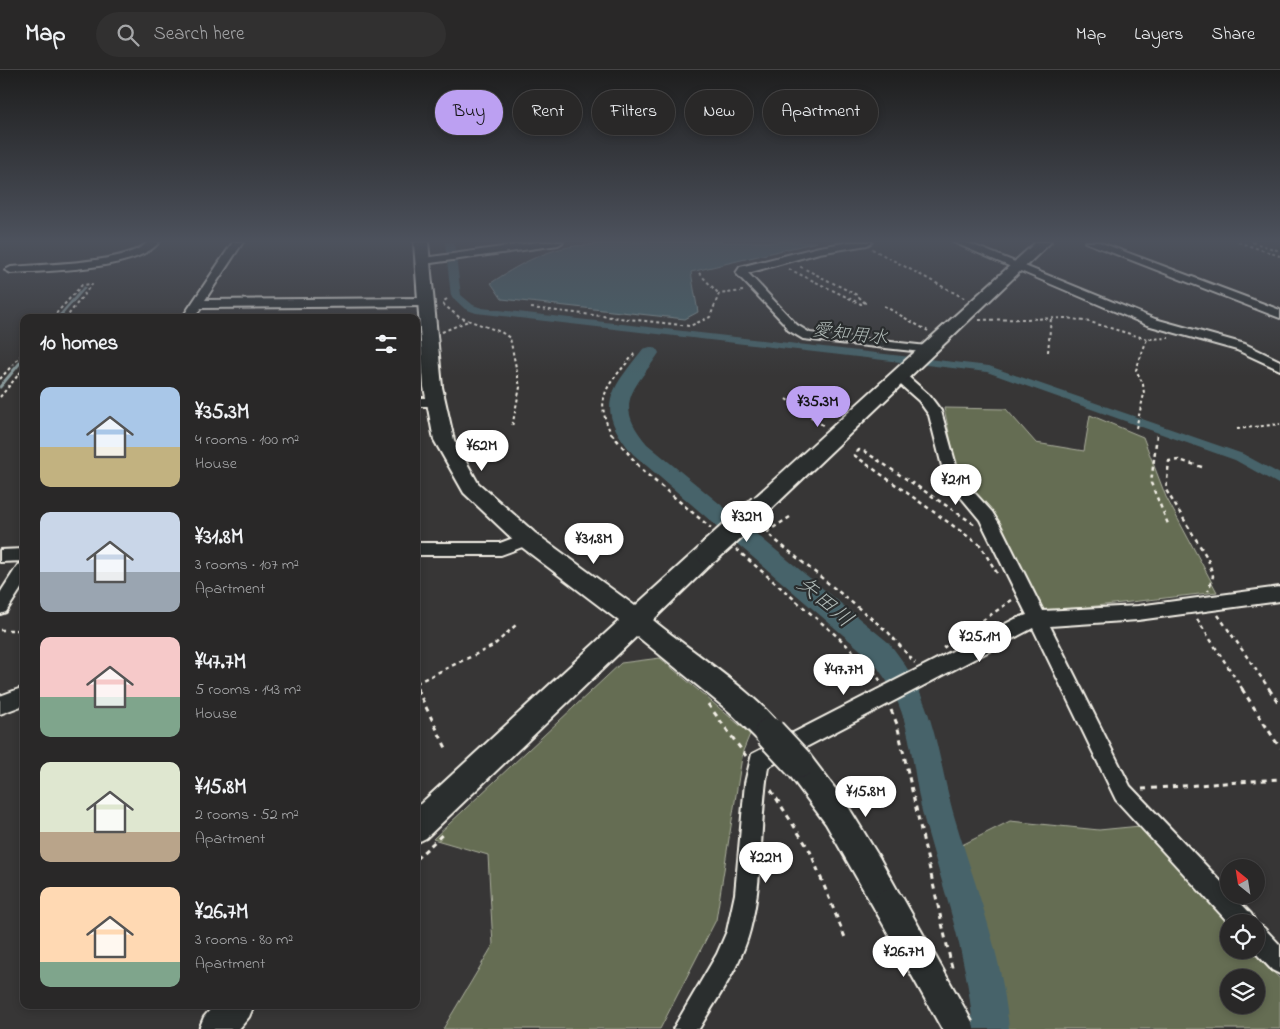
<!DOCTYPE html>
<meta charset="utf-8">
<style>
:root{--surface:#292828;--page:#313030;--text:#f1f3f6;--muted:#a5a6a8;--line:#454445;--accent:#bca0f2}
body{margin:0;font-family:"Indie Flower","Klee One",sans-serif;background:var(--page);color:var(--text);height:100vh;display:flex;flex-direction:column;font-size:19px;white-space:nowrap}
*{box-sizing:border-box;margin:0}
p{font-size:16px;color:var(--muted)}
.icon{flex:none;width:28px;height:28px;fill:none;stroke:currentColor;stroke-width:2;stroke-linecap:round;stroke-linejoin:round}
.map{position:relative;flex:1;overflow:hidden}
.panel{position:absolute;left:20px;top:244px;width:400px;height:695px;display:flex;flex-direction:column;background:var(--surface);border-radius:10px;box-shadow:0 2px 8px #0003,0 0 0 1px var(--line)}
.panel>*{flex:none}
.guide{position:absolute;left:435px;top:20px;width:475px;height:45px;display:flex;gap:10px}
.needle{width:32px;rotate:330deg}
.fabs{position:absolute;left:1220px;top:789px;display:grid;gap:10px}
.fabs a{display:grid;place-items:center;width:45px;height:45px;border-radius:50%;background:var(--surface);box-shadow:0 2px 8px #0003,0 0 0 1px var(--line);font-size:25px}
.price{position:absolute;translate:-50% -42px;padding:0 11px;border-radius:18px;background:#fff;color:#222;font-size:16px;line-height:32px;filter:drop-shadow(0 1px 2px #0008)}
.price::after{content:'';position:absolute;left:50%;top:30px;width:15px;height:11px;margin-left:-8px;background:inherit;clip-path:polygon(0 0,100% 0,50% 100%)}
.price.selected{background:var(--accent);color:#111}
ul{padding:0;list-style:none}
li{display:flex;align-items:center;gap:15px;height:125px;padding:0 20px}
li span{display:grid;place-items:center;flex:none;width:140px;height:100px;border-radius:10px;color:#555}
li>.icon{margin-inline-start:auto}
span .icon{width:60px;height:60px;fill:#fffc;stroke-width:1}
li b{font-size:21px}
h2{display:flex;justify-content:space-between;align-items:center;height:60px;padding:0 20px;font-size:21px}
.chip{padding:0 18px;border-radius:22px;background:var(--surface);box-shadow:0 2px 8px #0003,0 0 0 1px var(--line);font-size:18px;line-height:45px}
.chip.selected{background:var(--accent);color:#111}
header{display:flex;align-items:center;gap:30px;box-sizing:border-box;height:70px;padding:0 25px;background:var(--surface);border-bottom:1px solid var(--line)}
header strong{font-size:24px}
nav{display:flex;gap:28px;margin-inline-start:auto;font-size:18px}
.search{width:350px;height:45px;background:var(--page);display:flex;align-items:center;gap:12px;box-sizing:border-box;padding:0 18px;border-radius:28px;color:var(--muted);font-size:19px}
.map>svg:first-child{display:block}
.green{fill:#656d53;stroke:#acaf9e;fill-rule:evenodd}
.water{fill:#47646b;stroke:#8c9c9d}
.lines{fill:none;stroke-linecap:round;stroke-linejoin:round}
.stream{stroke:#8c9c9d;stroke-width:3}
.canal{fill:#47646b;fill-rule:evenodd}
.river{fill:#47646b;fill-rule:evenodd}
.street-casing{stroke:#f4f1e8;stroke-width:4}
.secondary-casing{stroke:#f4f1e8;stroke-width:4}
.path-far2{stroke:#f4f1e8;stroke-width:2;stroke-dasharray:3 3;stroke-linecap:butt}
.path-far1{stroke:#f4f1e8;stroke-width:2.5;stroke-dasharray:4 4;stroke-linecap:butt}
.path{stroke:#f4f1e8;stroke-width:3;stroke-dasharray:5 5;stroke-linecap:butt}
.street{fill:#2a2d2e;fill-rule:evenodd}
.secondary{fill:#2a2d2e;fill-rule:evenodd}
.secondary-bridge-far1-casing{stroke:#f4f1e8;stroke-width:26;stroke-linecap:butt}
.secondary-bridge-casing{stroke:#f4f1e8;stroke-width:34;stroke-linecap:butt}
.secondary-bridge-far1{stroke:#2a2d2e;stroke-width:22}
.secondary-bridge{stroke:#2a2d2e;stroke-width:30}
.labels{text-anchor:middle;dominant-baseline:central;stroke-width:4.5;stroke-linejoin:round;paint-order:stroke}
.far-water-label{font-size:19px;font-style:italic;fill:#afb9b6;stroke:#2a2d2e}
.water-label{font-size:22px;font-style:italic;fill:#afb9b6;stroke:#2a2d2e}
</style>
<header>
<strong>Map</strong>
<div class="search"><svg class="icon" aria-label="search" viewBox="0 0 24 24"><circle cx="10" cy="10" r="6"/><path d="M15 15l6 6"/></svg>Search here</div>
<nav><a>Map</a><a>Layers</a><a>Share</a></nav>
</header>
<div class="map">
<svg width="1280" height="959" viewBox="0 0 1280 959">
<rect width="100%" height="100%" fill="#373636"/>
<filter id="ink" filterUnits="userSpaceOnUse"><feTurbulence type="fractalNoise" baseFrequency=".02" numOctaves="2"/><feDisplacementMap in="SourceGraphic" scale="10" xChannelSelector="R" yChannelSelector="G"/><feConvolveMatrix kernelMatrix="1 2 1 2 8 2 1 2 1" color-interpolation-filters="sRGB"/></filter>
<g filter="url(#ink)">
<g class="green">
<polygon points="944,338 1006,339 1036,373 1084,381 1090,345 1143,367 1166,427 1217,522 1044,542 997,449 957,401"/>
<polygon points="660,588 750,664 743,681 716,850 660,959 443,959 493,875 488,785 433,769 621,593"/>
<path d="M1010,751L1099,760L1140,756L1182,798L1229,854V880H1253L1280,909V959H1003L992,887L956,778ZM1229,908H1256V935H1229Z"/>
</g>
<path class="water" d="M625,172H817L691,202L698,242L685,249L502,229L491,213C516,196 544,180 575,176C592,174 609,174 625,172Z"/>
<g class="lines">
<g class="stream">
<polyline points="58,248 84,218"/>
<polyline points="0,317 24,288"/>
</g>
<polygon class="canal" points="445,172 454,172 461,225 473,235 482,238 989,296 1243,384 1280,404 1280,415 1235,390 987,302 476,243 465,239 451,226"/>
<path class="river" d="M650,277L657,279L659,283C635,319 612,333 647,374L889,573C937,632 935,680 955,749C976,819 1003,886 1009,959H973C968,886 943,819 924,749C913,708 913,662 894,624C888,611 879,600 871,589L633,384C594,338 610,321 643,279Z"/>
<defs>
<g id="street">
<path d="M148,172H159C138,200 46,201 11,203L5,200L11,197C43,194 127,194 148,172Z"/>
<polygon points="233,172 243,172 205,230 427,228 433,232 427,236 201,238 194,248 182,248"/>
<polygon points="538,172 563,172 558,175 424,194 419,191 424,188"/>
<polygon points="850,172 872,172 867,175 819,183 748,203 797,255 810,263 927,276 931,277 933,280 931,283 803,269 788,260 783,252 736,203 740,197 819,177"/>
<polygon points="953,172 966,172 1155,249 1245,274 1280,291 1280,300 1237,280 1147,255"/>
<polygon points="1085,172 1099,172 1280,240 1280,248"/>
<path d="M899,302L904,303L929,325L941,341L959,406L992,442L1000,455L1043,541L1138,536L1280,517V531L1138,550L1050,556L1130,716L1229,820V825H1233L1251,844L1255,852L1229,853L1116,730L1033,558L768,697C759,751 764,807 750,860C741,896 717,928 699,959H673L717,884L727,861L735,824L745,713L752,684L1015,549L1027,545L980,450L945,408L929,345L919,331L894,309L892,306L894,303Z"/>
<polygon points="416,328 437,328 444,332 437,336 416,336"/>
<polygon points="527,463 533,465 535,469 533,473 501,485 416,485 416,473 500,473"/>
<polygon points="24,479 24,491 0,492 0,480"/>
<polygon points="24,493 24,514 6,542 0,544 0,523 18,495"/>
<polygon points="24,617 24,635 0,644 0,626"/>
<polygon points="1256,854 1264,858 1280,875 1280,904 1272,900 1253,880 1256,880"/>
</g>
<g id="secondary">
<path d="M414,172H428L442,317L454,370L478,413L535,463L635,536L700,477L708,474L716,477L719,483L716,489L653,550C683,576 770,632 784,663L780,672L770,676L760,672L730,642L637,566L426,768L416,773V738L619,551L519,475L464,423L434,370L424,317Z"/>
<polygon points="1036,172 1051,172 768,442 760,444 752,442 749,436 752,430"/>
<polygon points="798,679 808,683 846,733 879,787 905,834 900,845 889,850 878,845 826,754 788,703 784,693 788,683"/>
<polygon points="214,935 254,935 249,947 239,959 199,959 204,947"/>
</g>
</defs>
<use href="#street" class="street-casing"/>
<use href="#secondary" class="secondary-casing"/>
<g class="path-far2">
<polyline points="1238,172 1280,186"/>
<polyline points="1252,172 1280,181"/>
<polyline points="872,179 964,228"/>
<polyline points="789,199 861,234 865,233 857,225 799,196"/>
<polyline points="699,203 719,224"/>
<polyline points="447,229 444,231 444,235 459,247 501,262 510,268 520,317 512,357"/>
<polyline points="884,236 928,261"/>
<polyline points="531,238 690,256 710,247 719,224 743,221"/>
<polyline points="52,248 82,215 92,214 66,248"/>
<polyline points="979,250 1067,248 1090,252 1147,269"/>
<polyline points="442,262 468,251"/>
<polyline points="1048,282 1051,248"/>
<polyline points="0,309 24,282"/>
<polyline points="0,327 24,298"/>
<polyline points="786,329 824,356"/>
<polyline points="1136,358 1144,324 1143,314 1136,300 1147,269 1169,268"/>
<polyline points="1237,359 1280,354"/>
<path d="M612,365C591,324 611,313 636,282"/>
</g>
<g class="path-far1">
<polyline points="611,363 643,401 711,458"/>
<polyline points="1157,365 1151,413 1168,454"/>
<polyline points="1202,397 1179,390 1169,391 1166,420 1208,489 1213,506 1208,521"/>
<polyline points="790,447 768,461 768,464 888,562 915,593"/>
<polyline points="974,454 864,381 859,380 854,385 980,475 997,503"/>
<polyline points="736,479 838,567 874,601 881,612"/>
<polyline points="1218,545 1270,620"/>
<polyline points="1197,549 1243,620"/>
<polyline points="0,560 24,560"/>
<polyline points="943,578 1012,530"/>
<polyline points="416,613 493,576 518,553"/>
<polyline points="416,617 418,620"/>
</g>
<g class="path">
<polyline points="417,619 447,680"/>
<polyline points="1242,619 1280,678"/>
<polyline points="1269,619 1280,635"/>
<polyline points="708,634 746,686"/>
<polyline points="891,640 897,654 953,902"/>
<polyline points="1142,719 1280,709"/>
<polyline points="771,720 810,781 846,870"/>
<polyline points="416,789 444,763"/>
</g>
<use href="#street" class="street"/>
<use href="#secondary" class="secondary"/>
<defs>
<polyline id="secondary-bridge-far1" points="708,483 760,436"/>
<g id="secondary-bridge">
<polyline points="770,663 798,693"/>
<polyline points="889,834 959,959"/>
</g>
</defs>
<use href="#secondary-bridge-far1" class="secondary-bridge-far1-casing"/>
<use href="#secondary-bridge" class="secondary-bridge-casing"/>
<use href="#secondary-bridge-far1" class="secondary-bridge-far1"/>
<use href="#secondary-bridge" class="secondary-bridge"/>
</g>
</g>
<linearGradient id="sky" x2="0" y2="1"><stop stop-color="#1e1e1e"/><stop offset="0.56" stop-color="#4d525d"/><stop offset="1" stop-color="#4d525d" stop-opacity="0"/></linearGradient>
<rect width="1280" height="306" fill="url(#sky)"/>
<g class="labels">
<g class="far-water-label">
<text transform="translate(850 265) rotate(7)">愛知用水</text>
</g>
<g class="water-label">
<text transform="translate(824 533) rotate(40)">矢田川</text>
</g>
</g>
</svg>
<div class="fabs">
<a><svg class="needle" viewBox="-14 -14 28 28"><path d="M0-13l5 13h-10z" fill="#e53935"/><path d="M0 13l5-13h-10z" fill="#a5a6a8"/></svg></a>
<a><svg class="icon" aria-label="locate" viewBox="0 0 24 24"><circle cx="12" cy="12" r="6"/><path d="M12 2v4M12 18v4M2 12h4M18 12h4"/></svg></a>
<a><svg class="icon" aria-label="layers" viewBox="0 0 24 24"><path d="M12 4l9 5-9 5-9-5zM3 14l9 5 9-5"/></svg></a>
</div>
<b class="price selected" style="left:818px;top:358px">¥35.3M</b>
<b class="price" style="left:482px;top:402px">¥62M</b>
<b class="price" style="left:956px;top:436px">¥21M</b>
<b class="price" style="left:747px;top:473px">¥32M</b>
<b class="price" style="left:594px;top:495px">¥31.8M</b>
<b class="price" style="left:980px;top:593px">¥25.1M</b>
<b class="price" style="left:844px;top:626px">¥47.7M</b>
<b class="price" style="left:866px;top:748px">¥15.8M</b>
<b class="price" style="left:766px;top:814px">¥22M</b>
<b class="price" style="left:904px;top:908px">¥26.7M</b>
<div class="guide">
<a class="chip selected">Buy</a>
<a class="chip">Rent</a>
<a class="chip">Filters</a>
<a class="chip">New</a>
<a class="chip">Apartment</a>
</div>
<section class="panel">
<h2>10 homes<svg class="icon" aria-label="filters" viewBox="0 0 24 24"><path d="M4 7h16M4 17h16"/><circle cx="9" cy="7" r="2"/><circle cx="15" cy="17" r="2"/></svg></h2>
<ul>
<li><span style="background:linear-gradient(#a9c7e8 60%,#c2b280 0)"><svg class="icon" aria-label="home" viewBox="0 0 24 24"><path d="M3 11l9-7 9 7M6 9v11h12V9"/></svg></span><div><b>¥35.3M</b><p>4 rooms · 100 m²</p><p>House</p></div></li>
<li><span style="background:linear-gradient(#c9d6e8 60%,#9aa5b1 0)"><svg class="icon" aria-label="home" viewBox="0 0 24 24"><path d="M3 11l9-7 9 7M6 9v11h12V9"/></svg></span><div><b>¥31.8M</b><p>3 rooms · 107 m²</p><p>Apartment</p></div></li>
<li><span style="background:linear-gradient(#f6c9c9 60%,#7fa58c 0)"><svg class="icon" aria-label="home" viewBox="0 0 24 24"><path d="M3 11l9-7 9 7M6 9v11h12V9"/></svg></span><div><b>¥47.7M</b><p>5 rooms · 143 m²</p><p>House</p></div></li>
<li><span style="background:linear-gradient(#dfe7d0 70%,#b9a48a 0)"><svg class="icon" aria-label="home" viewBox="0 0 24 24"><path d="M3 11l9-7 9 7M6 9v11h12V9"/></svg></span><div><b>¥15.8M</b><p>2 rooms · 52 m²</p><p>Apartment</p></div></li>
<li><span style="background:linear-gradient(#ffd9b3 75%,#7fa58c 0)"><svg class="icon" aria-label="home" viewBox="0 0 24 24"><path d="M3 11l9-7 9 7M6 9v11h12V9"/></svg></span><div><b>¥26.7M</b><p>3 rooms · 80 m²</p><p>Apartment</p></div></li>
</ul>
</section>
</div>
